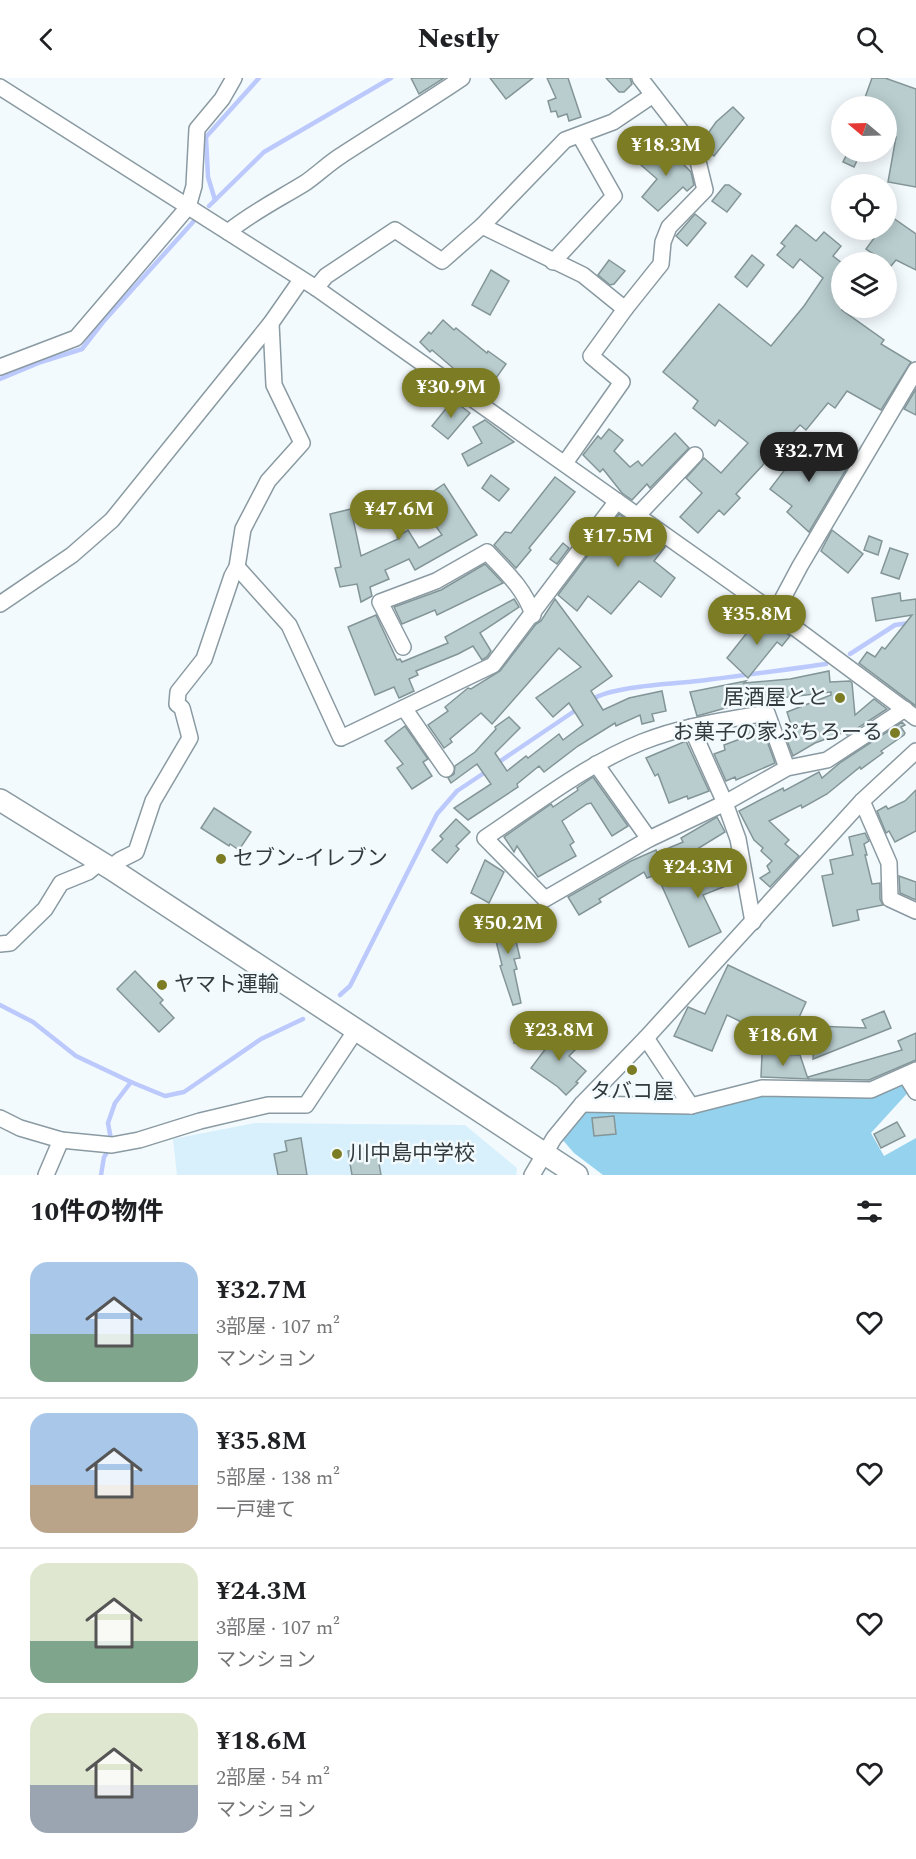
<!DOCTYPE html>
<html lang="ja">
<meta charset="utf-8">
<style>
:root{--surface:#fff;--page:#f6f6f6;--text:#202124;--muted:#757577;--line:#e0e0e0;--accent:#7b7c24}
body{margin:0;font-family:Spectral,"Noto Sans JP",serif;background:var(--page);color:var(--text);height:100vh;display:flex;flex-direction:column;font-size:22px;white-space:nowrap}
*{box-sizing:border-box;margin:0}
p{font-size:20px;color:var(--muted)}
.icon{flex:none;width:33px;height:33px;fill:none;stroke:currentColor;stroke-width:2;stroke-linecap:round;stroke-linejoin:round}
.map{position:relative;height:1097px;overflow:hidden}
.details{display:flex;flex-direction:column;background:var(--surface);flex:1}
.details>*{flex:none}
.needle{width:39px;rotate:289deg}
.buttons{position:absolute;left:831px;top:18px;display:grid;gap:12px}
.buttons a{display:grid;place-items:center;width:66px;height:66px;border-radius:50%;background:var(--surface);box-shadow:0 3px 15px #0003;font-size:30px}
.price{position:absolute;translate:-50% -51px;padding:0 14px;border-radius:21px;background:var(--accent);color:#fff;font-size:20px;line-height:39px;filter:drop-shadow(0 2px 3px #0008)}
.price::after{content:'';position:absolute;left:50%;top:36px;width:18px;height:14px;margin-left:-9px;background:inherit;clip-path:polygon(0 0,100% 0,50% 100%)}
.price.active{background:#222;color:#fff}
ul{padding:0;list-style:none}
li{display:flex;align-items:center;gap:18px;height:150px;padding:0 30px}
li+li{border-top:2px solid var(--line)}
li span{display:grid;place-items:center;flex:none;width:168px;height:120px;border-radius:18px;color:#555}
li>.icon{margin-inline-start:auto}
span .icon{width:72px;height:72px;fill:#fffc;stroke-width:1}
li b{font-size:26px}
h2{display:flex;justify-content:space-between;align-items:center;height:72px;padding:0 30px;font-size:26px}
header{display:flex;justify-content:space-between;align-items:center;height:78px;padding:0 30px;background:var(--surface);font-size:27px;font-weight:800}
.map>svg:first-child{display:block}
.built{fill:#d7f0fc}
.green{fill:#94d2ed}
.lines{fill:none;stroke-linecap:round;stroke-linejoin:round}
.stream{stroke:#bcc9fd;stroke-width:4.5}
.building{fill:#b9cdcf;stroke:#839597;stroke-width:1.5}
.street-casing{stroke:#8a9aa2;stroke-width:18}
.secondary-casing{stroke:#8a9aa2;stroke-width:24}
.street{stroke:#fff;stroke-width:15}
.secondary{stroke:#fff;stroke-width:21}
.poi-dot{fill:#7b7c24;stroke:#f3fafd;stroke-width:2}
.labels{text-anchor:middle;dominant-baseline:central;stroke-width:5;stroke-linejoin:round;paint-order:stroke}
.poi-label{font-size:21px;fill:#333a3d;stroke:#f3fafd;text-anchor:start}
</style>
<header><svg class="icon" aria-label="back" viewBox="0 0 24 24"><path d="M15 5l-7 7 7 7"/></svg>Nestly<svg class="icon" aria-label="search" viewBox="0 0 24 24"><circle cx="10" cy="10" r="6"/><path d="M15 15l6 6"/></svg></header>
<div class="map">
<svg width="916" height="1097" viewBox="0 0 916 1097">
<rect width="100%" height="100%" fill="#f3fafd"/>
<polygon class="built" points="255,1045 465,1047 517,1090 516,1097 177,1097 173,1061"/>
<polygon class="green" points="902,1007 913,1009 871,1055 884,1078 916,1060 916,1097 603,1097 574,1075 561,1060 582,1026 681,1035 768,1010 867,1019"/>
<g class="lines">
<g class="stream">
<polyline points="215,122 208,99 206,59 259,0"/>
<polyline points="209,128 264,74 391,0"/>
<polyline points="0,301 41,284 82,271 103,244 193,144"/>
<polyline points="850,576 895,547 916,544"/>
<path d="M591,622C613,608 671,606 698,603C741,598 783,592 826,586"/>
<polyline points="496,686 579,630"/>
<polyline points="340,917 350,908 437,736 457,713 487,693"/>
<polyline points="0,927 33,944 76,978 131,1004"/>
<polyline points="101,1097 104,1079 112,1067 108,1045 115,1025 131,1004 165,1018 184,1014 261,961 303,941"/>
</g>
</g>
<g class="building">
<polygon points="411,0 444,0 419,16"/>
<polygon points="490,0 533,0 506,21"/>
<polygon points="547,0 568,0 581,39 569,43 567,36 558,39 556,33 551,34 548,23 556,20"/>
<polygon points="606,0 630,0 632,6 624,14 619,14"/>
<polygon points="872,0 885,0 916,11 916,109 888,104 896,59 886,55 886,28 862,28"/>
<polygon points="733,29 744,40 714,78 705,71 702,64 716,44"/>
<polygon points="661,64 691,94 694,107 687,113 683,109 658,133 642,119 657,101 641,87"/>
<polygon points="848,74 861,74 854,89 843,84"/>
<polygon points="725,107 729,107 741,116 727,134 712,123"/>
<polygon points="886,135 916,156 916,192 896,182 891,188 866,171 880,152 886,152"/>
<polygon points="695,136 706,145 687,168 676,158"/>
<polygon points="796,147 816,163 824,154 841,168 833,178 842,185 842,232 884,262 881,266 911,284 881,332 847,313 835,330 828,325 806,352 800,347 736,416 740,420 724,437 719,432 698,455 680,439 702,415 686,400 704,380 721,395 748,365 719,342 715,348 693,330 698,323 663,294 719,226 771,268 804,228 823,200 800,181 793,190 777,177 785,168 781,165"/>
<polygon points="752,177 764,187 747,209 735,199"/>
<polygon points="609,182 625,193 614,206 610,207 598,197"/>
<polygon points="491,192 509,203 490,237 472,227"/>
<polygon points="443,242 454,252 456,250 487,275 488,273 506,286 484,317 465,304 467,302 432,272 430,274 420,264 429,254 431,256"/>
<polygon points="916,311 916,337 904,331"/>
<polygon points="453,322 470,335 448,361 432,348"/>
<polygon points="485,342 514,364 468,388 462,376 482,365 473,349"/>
<polygon points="609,351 623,362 614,373 630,389 638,383 642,388 675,355 689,370 650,410 647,406 632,422 622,415 603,391 600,394 583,377 598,358 601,361"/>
<polygon points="809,360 847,390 809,454 787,434 792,428 770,411"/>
<polygon points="491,397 509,411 499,423 482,410"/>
<polygon points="555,399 575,414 529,470 531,472 516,490 494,467 505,454 511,455"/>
<polygon points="444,406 477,457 415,492 409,481 385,492 389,501 370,509 372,518 361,524 357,506 340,509 335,490 341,489 330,436 351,431 361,478 398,461 397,459 408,452 419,470 442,457 426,434 398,454 388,441 412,424 413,427"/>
<polygon points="619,436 665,469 654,483 675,500 661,519 639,503 611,536 588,518 577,533 558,517"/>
<polygon points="832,452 863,476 848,495 821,473"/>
<polygon points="869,458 882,463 878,477 864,472"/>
<polygon points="563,465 569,470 557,486 550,481"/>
<polygon points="890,470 908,476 899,501 881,495"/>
<polygon points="485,486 503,505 437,537 435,532 402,546 394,529 441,512"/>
<polygon points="900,515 901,523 916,521 916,628 859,585 867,574 875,579 882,569 885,571 912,537 876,543 872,520"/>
<polygon points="514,521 519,529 480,555 491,573 487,579 482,582 473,568 458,576 416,593 418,597 409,601 414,613 399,620 394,609 375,617 348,549 376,537 397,582 400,581 402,584 448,565 445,559"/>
<polygon points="555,521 612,598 591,613 603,632 629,620 662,613 666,633 652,636 654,643 642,646 640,637 616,648 615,645 578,668 544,694 539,688 517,706 518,709 468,742 454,730 491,706 477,686 451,705 448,700 454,696 455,688 475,674 496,651 495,649 509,639 520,650 495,675 507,693 526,678 528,680 559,656 563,662 583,647 569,625 553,639 536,620 581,589 559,570 492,646 481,635 450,661 452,664 444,670 428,647 448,633 445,629 468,610 471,611 500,593 536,546 541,543"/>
<polygon points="761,537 790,558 782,568 777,564 748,600 727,580"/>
<polygon points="829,593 830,604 850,603 852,605 855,637 874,621 887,631 847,657 845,654 815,665 793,678 786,660 794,656 787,634 831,617 831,614 747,624 697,638 690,614 746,603 744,605 790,601"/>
<polygon points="902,644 905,647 901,649 905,655 904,657 881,673 883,675 861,691 860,689 827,716 802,730 801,727 769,743 789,762 785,766 799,778 770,809 760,800 770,794 767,788 772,783 761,773 763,770 754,762 739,733 783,710 784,713 819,694 822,700 841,684"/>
<polygon points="761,646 775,685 736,702 735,699 726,703 714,676 725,672 724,667 740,661 737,653"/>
<polygon points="405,648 428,681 423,684 432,698 412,711 397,690 403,686 385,663"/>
<polygon points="686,663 709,713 688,721 687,718 669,725 658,696 655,698 646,680"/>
<polygon points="593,699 628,748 612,758 591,725 587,726 562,743 574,764 570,767 576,778 538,799 517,768 514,774 504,759 551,726 553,729 578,712 577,710"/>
<polygon points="916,712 916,753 895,764 889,753 886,755 877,733 886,728 888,731 905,723"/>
<polygon points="214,730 251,754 239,772 230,766 229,768 201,750"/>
<polygon points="717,739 725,754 655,797 647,800 644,794 599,821 601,824 579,837 568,819 631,783 656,772 657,775 683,764 681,760"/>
<polygon points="456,741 470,754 456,768 459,771 447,785 432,772 443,761 440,758"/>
<polygon points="865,755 869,763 864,766 867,777 865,777 872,806 880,805 880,821 883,827 857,832 859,842 833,848 822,798 833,796 830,782 853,777 849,759"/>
<polygon points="731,777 736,804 703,817 721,854 689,869 661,806"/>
<polygon points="485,782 504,794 489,825 471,815"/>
<polygon points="899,798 916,804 916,822 900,815"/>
<polygon points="510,838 520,880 514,881 517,891 514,892 521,925 513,927 500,888 502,887 491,843"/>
<polygon points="728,887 806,924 787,966 727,937 712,973 674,958 688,929 705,936"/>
<polygon points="135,893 163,922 160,925 174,940 159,954 117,911"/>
<polygon points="884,933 891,950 813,981 815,948 866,950 862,942"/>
<rect x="514" y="943" width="14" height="22"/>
<polygon points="557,949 578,969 569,978 586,993 576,1004 578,1005 566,1017 558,1009 531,990 550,965 542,965"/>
<polygon points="916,955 916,982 869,1002 809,1001 808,999 902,972 898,963"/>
<polygon points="762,976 800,977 808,1001 761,999"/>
<polygon points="614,1038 616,1056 594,1058 592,1040"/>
<polygon points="897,1044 905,1058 881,1070 874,1056"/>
<polygon points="301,1060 307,1097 278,1097 274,1076 287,1073 285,1063"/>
<polygon points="376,1068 381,1097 352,1097 348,1073"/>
</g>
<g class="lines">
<defs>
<g id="street">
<polyline points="0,9 316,210 775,535 916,640"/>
<polyline points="482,148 583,197 625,231 591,278 622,304 565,385"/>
<path d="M228,154C251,135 279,121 305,105C318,96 329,85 342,77C382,51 422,27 462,0"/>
<polyline points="553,184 614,118 580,58"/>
<polyline points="316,210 326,198 395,152 442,183 482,148 565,62 613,44 653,17"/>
<polyline points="625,231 661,186 663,164 669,149 705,112 695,71 640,0"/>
<polyline points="0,289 76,260 188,129 194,108 197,51 222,21 234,0"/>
<polyline points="638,437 695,377"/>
<polyline points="237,489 289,547 341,660 493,587 617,423"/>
<polyline points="0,526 72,477 112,442 271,245 301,202"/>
<polyline points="775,535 800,488 916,292"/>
<path d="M403,569L380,524L436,503L487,474C505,493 525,511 533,537"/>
<polyline points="404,630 446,691"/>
<polyline points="691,649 725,725 738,761 753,844"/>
<polyline points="596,686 649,761"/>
<path d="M787,690L767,635C725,642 682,648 642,664C585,687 536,726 485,760L545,821L649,761L725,725L787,690L827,682L905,631"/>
<polyline points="862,723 889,785 890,821 916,833"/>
<polyline points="110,790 120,782 136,774 153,723 190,660 182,630 177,626 178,614 204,581 232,498 237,489 243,451 268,403 302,365 274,307 271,245"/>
<polyline points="0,866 10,865 45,831 61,805 88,794 100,784"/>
<polyline points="646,960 691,1028"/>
<polyline points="906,998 916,1014"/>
<polyline points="582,1026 691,1028 762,1010 871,1012 916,992"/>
<polyline points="0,1040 20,1050 61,1062 112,1067 139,1062 200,1043 268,1027 306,1027 356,952"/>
<polyline points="46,1097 61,1062"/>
<polyline points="532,1097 554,1060 582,1026 646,960 862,723 916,673"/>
</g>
<polyline id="secondary" points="0,722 110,790 577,1097"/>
</defs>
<use href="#street" class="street-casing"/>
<use href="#secondary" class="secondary-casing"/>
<use href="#street" class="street"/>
<use href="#secondary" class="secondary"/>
</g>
<g class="poi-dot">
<circle cx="840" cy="620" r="6"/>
<circle cx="895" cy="655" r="6"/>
<circle cx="221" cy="781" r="6"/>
<circle cx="162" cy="907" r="6"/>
<circle cx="632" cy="992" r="6"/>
<circle cx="337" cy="1076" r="6"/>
</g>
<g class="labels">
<g class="poi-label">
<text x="828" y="620" text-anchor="end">居酒屋とと</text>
<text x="883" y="655" text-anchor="end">お菓子の家ぷちろーる</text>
<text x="233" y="781">セブン-イレブン</text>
<text x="174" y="907">ヤマト運輸</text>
<text x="632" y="1014" text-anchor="middle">タバコ屋</text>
<text x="349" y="1076">川中島中学校</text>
</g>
</g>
</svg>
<div class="buttons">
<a><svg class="needle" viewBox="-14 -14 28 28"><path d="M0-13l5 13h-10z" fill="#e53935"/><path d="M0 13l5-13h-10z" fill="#757577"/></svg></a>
<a><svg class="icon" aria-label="locate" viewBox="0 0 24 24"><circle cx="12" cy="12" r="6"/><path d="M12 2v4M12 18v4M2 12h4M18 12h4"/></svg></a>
<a><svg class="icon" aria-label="layers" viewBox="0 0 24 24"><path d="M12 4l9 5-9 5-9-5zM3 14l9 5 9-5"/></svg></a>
</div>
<b class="price" style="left:666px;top:99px">¥18.3M</b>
<b class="price" style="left:451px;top:341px">¥30.9M</b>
<b class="price active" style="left:809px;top:405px">¥32.7M</b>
<b class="price" style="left:399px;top:463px">¥47.6M</b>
<b class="price" style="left:618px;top:490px">¥17.5M</b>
<b class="price" style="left:757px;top:568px">¥35.8M</b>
<b class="price" style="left:698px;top:821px">¥24.3M</b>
<b class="price" style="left:508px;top:877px">¥50.2M</b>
<b class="price" style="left:559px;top:984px">¥23.8M</b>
<b class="price" style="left:783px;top:989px">¥18.6M</b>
</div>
<section class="details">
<h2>10件の物件<svg class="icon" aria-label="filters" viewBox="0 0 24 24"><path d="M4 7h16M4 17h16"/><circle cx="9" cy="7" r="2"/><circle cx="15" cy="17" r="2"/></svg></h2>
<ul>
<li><span style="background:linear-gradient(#a9c7e8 60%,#7fa58c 0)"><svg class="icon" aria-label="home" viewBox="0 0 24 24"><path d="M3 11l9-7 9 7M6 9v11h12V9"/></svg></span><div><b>¥32.7M</b><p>3部屋 · 107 m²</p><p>マンション</p></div><svg class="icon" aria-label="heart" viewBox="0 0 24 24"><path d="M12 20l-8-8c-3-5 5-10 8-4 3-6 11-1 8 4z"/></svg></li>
<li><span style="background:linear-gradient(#a9c7e8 60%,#b9a48a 0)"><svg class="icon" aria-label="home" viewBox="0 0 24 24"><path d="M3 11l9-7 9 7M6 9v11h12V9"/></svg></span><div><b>¥35.8M</b><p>5部屋 · 138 m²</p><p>一戸建て</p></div><svg class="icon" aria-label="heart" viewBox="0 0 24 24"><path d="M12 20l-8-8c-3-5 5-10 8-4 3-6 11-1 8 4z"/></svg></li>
<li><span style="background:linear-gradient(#dfe7d0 65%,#7fa58c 0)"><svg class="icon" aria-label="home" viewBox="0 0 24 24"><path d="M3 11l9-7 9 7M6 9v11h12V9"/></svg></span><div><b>¥24.3M</b><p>3部屋 · 107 m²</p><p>マンション</p></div><svg class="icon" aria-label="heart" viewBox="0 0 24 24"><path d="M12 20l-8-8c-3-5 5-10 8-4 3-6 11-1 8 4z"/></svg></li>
<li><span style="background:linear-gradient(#dfe7d0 60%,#9aa5b1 0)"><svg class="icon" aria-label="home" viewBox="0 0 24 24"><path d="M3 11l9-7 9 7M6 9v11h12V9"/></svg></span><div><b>¥18.6M</b><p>2部屋 · 54 m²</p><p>マンション</p></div><svg class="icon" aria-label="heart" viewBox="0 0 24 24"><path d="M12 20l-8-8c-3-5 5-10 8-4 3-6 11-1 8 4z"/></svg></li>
</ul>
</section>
